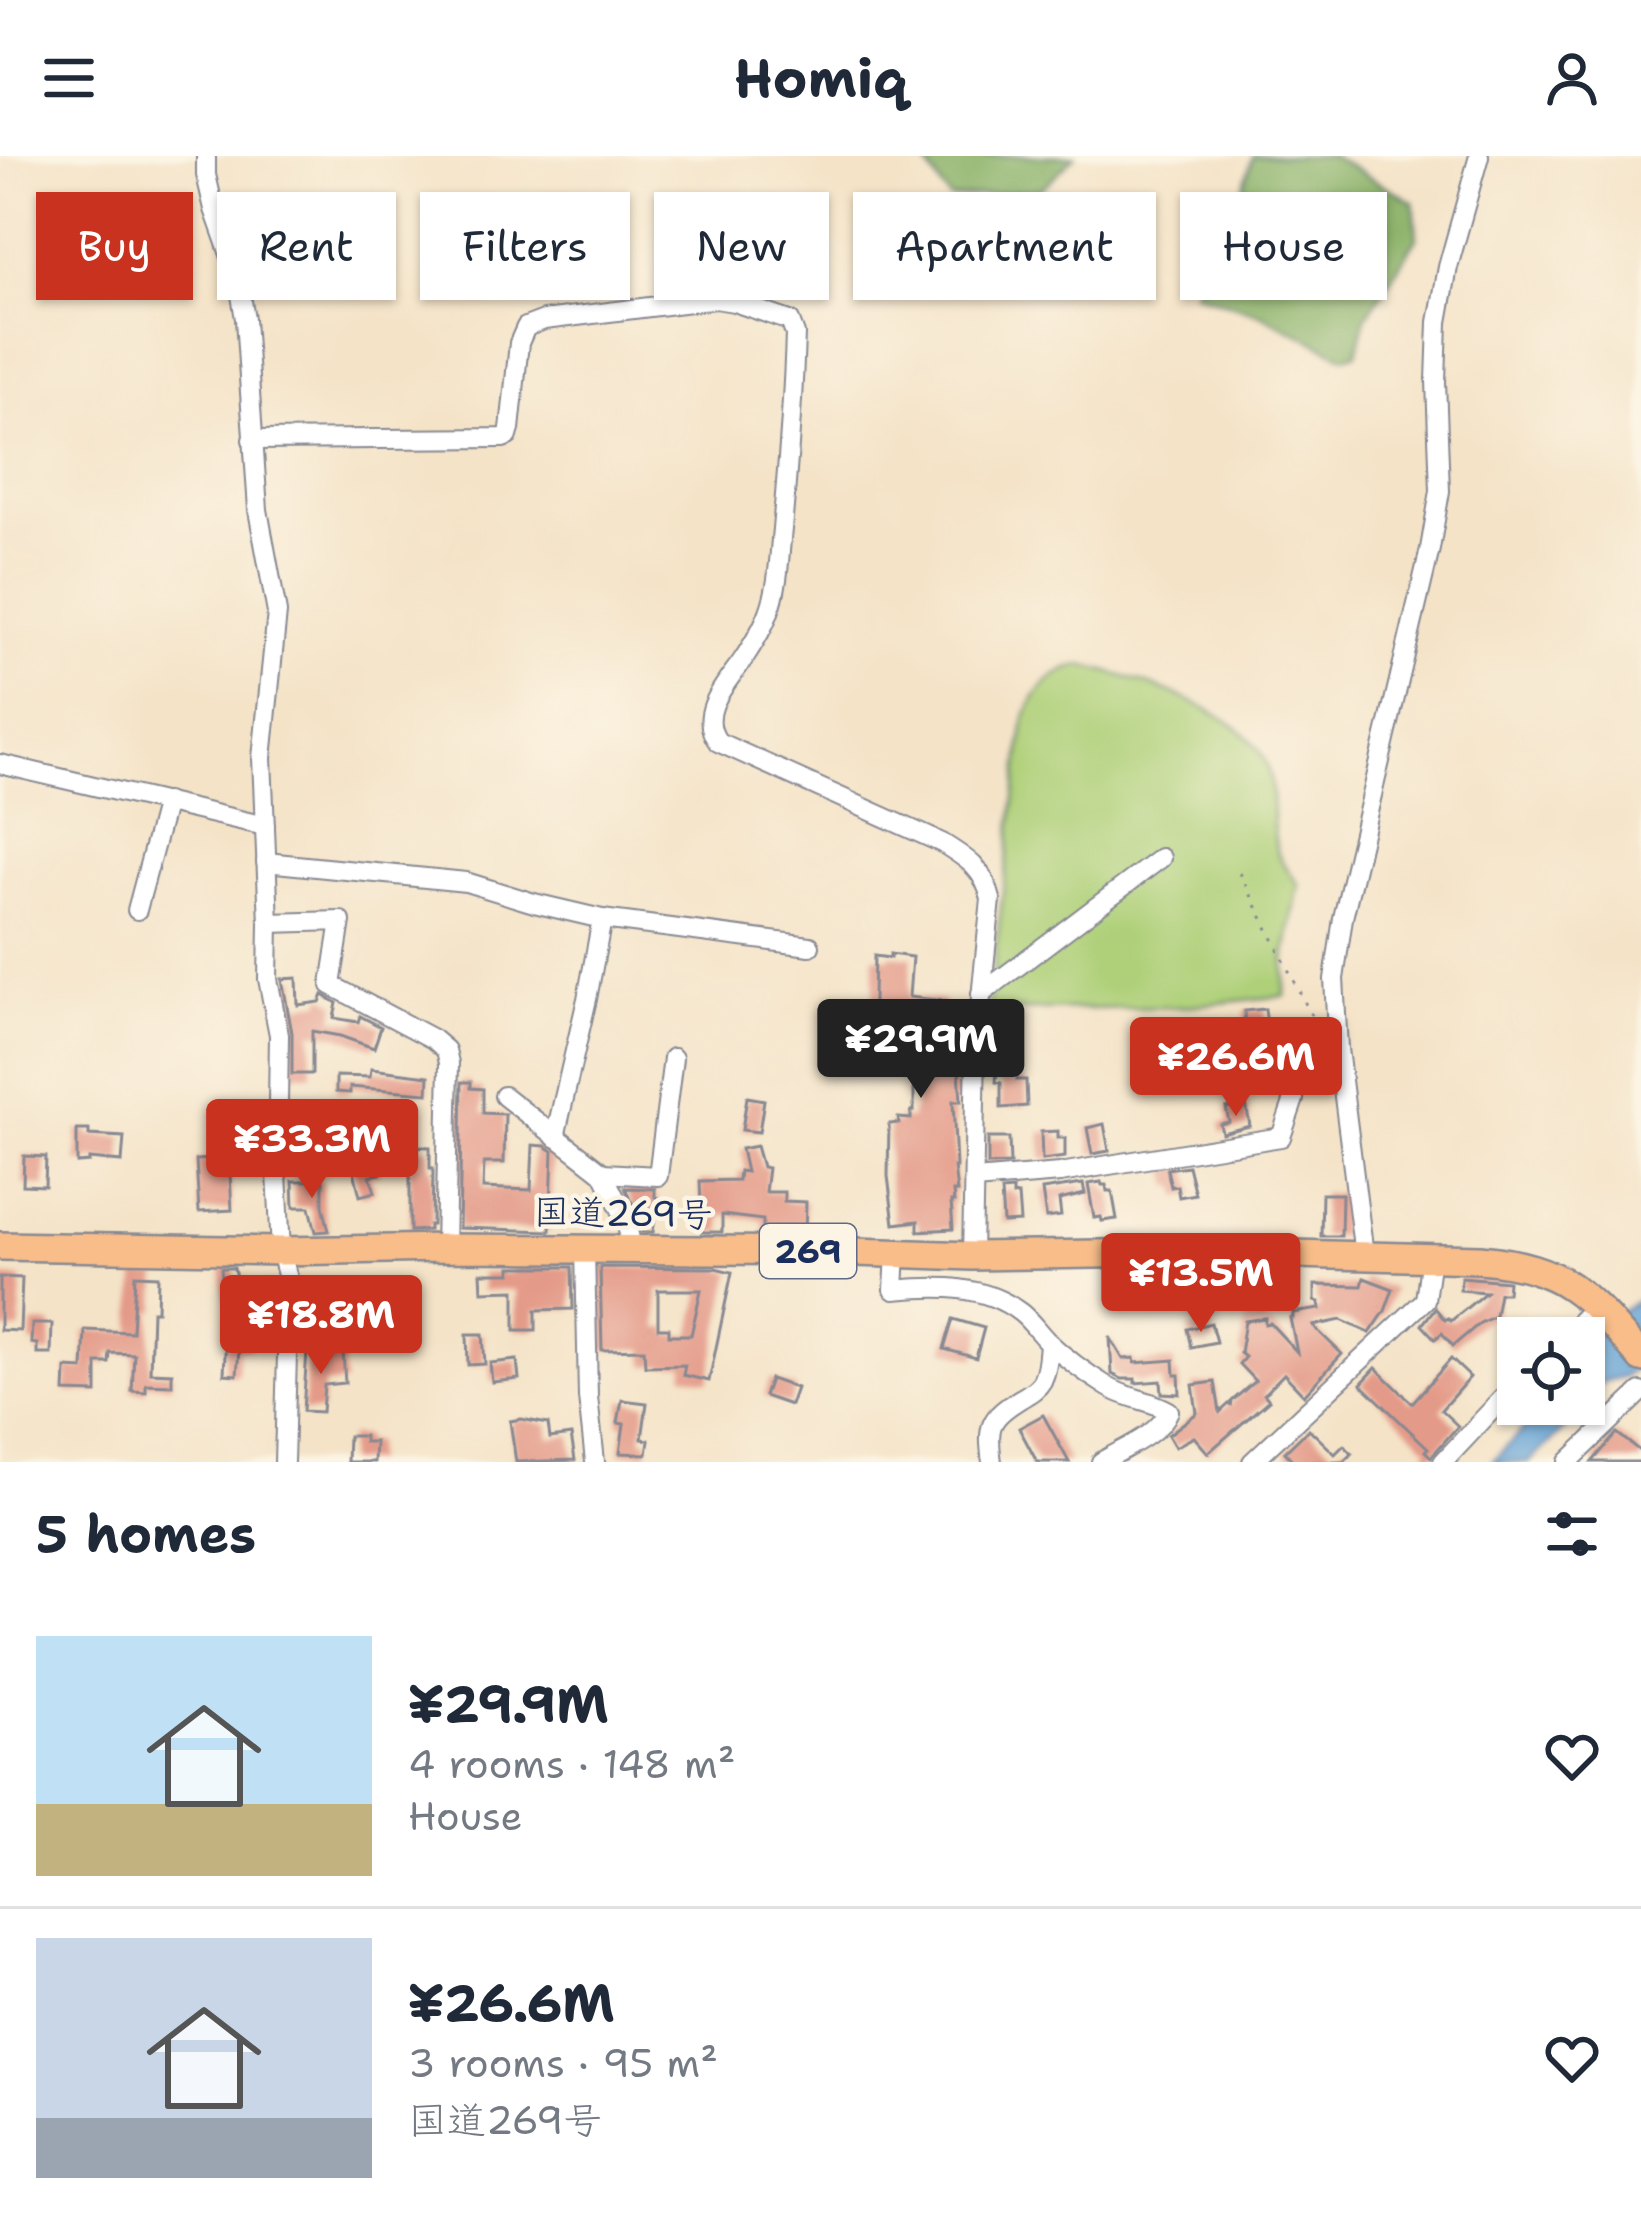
<!DOCTYPE html>
<meta charset="utf-8">
<style>
:root{--surface:#fff;--page:#f6f6f7;--text:#1f2937;--muted:#747a83;--line:#e0e1e3;--accent:#c8321e}
body{margin:0;font-family:"Shantell Sans","Klee One",sans-serif;background:var(--page);color:var(--text);height:100vh;display:flex;flex-direction:column;font-size:45px;white-space:nowrap}
*{box-sizing:border-box;margin:0}
p{font-size:39px;color:var(--muted)}
.icon{flex:none;width:66px;height:66px;fill:none;stroke:currentColor;stroke-width:2;stroke-linecap:round;stroke-linejoin:round}
.map{position:relative;height:1306px;overflow:hidden}
.side{display:flex;flex-direction:column;background:var(--surface);flex:1}
.side>*{flex:none}
.banner{position:absolute;left:36px;top:36px;width:1569px;height:108px;display:flex;gap:24px}
.buttons{position:absolute;left:1497px;top:1161px;display:grid;gap:24px}
.buttons a{display:grid;place-items:center;width:108px;height:108px;border-radius:0px;background:var(--surface);box-shadow:0 3px 9px #0004;font-size:60px}
.price{position:absolute;translate:-50% -102px;padding:0 27px;border-radius:12px;background:var(--accent);color:#fff;font-size:39px;line-height:78px;filter:drop-shadow(0 3px 6px #0008)}
.price::after{content:'';position:absolute;left:50%;top:72px;width:36px;height:27px;margin-left:-18px;background:inherit;clip-path:polygon(0 0,100% 0,50% 100%)}
.price.current{background:#222;color:#fff}
ul{padding:0;list-style:none}
li{display:flex;align-items:center;gap:36px;height:300px;padding:0 36px}
li+li{border-top:3px solid var(--line)}
li span{display:grid;place-items:center;flex:none;width:336px;height:240px;border-radius:0px;color:#555}
li>.icon{margin-inline-start:auto}
span .icon{width:144px;height:144px;fill:#fffc;stroke-width:1}
li b{font-size:51px}
h2{display:flex;justify-content:space-between;align-items:center;height:144px;padding:0 36px;font-size:51px}
.tag{padding:0 42px;border-radius:0px;background:var(--surface);box-shadow:0 3px 9px #0004;font-size:42px;line-height:108px}
.tag.current{background:var(--accent);color:#fff}
header{display:flex;justify-content:space-between;align-items:center;height:156px;padding:0 36px;background:var(--surface);font-size:54px;font-weight:700}
.map>svg:first-child{display:block}
.green{fill:#afd079;stroke:#65806c;stroke-width:3}
.forest{fill:#8bb269;stroke:#537064;stroke-width:3}
.water{fill:#63a2d5;stroke:#3f689a;stroke-width:3}
.building{fill:#e49a88;fill-rule:evenodd}
.lines{fill:none;stroke-linecap:round;stroke-linejoin:round}
.minor-casing{stroke:#888992;stroke-width:22}
.highway-casing{stroke:#888992;stroke-width:32}
.path{stroke:#888992;stroke-width:3;stroke-dasharray:3 9;stroke-linecap:butt}
.minor{stroke:#fff;stroke-width:18}
.highway{stroke:#f8bd89;stroke-width:27}
.labels{text-anchor:middle;dominant-baseline:central;stroke-width:9;stroke-linejoin:round;paint-order:stroke}
.shield{fill:#fcf5e5;stroke:#5e6a86;stroke-width:3}
.shield-label{font-size:33px;font-weight:bold;fill:#1b2f5e}
.street-label{font-size:36px;fill:#1b2f5e;stroke:#fcf5e5}
</style>
<header><svg class="icon" aria-label="menu" viewBox="0 0 24 24"><path d="M4 6h16M4 12h16M4 18h16"/></svg>Homiq<svg class="icon" aria-label="person" viewBox="0 0 24 24"><circle cx="12" cy="8" r="4"/><path d="M4 21q1-7 8-7t8 7"/></svg></header>
<div class="map">
<svg width="1641" height="1306" viewBox="0 0 1641 1306">
<rect width="100%" height="100%" fill="#fcf5e5"/>
<filter id="ink" filterUnits="userSpaceOnUse"><feTurbulence type="fractalNoise" baseFrequency=".00833" numOctaves="2"/><feDisplacementMap in="SourceGraphic" scale="24" xChannelSelector="R" yChannelSelector="G"/><feConvolveMatrix kernelMatrix="1 2 1 2 8 2 1 2 1" color-interpolation-filters="sRGB"/></filter>
<filter id="wash" filterUnits="userSpaceOnUse"><feTurbulence type="fractalNoise" baseFrequency=".004" numOctaves="4" result="noise"/><feDisplacementMap in="SourceGraphic" scale="48" xChannelSelector="R" yChannelSelector="G"/><feGaussianBlur stdDeviation="2.7" result="paint"/><feColorMatrix in="noise" values="0 0 0 0 0 0 0 0 0 0 0 0 0 0 0 0 0 1.4 0 .05"/><feComposite in="paint" operator="in"/></filter>
<g filter="url(#wash)">
<rect width="100%" height="100%" fill="#f4e3c7"/>
<path class="green" d="M1082,509C1133,522 1246,554 1266,607C1276,634 1270,663 1276,690C1278,704 1291,718 1299,729L1285,801V840L1178,851L988,855L1025,563C1035,534 1051,516 1082,509Z"/>
<g class="forest">
<polygon points="921,0 1075,0 1042,32 950,43"/>
<polygon points="1253,0 1331,0 1414,46 1417,82 1366,161 1357,197 1345,201 1258,157 1194,136 1238,47"/>
</g>
<g class="water">
<polygon points="1641,1142 1641,1208 1625,1220 1602,1226 1584,1247 1584,1199 1601,1170"/>
<polygon points="1546,1248 1583,1248 1568,1270 1529,1306 1492,1306"/>
</g>
<g id="blocks">
<g class="building">
<polygon points="890,798 912,801 909,841 945,845 943,862 958,863 954,899 958,899 961,945 953,945 956,1011 954,1011 957,1036 953,1036 954,1046 951,1046 953,1073 918,1075 918,1065 894,1068 888,1020 889,968 899,967 898,962 911,963 911,955 914,955 914,930 921,930 918,892 920,870 896,867 895,876 891,876 891,884 872,883 874,800 890,802"/>
<polygon points="297,822 298,849 320,846 323,839 337,847 334,862 358,866 360,860 381,871 374,892 340,880 312,875 312,918 292,918 292,877 282,823"/>
<polygon points="1265,853 1268,878 1246,880 1244,855"/>
<polygon points="1001,870 1002,892 1014,893 1013,905 1019,906 1017,924 1026,924 1027,950 1001,952 1001,927 996,926 998,904 989,903 992,871"/>
<polygon points="1194,895 1197,924 1181,926 1178,896"/>
<polygon points="371,913 429,920 428,937 350,931 350,937 336,936 336,920 370,921"/>
<polygon points="462,926 471,926 471,932 483,933 483,957 505,958 504,1007 484,1007 483,1032 531,1034 533,989 545,990 553,995 550,1075 459,1072"/>
<polygon points="747,941 764,944 759,976 742,974"/>
<polygon points="1246,948 1250,970 1222,977 1220,968 1229,966 1226,952"/>
<polygon points="314,960 329,960 328,981 333,1005 313,1007 313,999 295,999 295,968 307,968 307,963 313,963"/>
<polygon points="1104,968 1109,995 1092,998 1087,972"/>
<polygon points="77,974 89,974 89,979 124,981 122,1006 89,1003 89,1006 77,1007"/>
<polygon points="1058,975 1058,982 1065,982 1065,1001 1042,1004 1041,976"/>
<polygon points="387,976 404,977 403,990 430,991 430,1012 433,1012 432,1069 429,1069 429,1074 410,1075 410,1007 378,1007 380,1018 370,1020 375,1036 360,1040 349,994 361,991 362,996 386,990"/>
<polygon points="988,982 1009,982 1010,1008 988,1009"/>
<polygon points="756,990 762,1011 768,1012 765,1036 784,1036 784,1045 806,1046 805,1076 763,1076 763,1064 722,1059 722,1076 702,1076 700,1025 738,1024 739,1015 746,1016 741,993"/>
<polygon points="24,1000 46,1001 45,1030 23,1029"/>
<polygon points="229,1002 232,1054 199,1056 196,1004"/>
<polygon points="1188,1010 1195,1038 1179,1041 1177,1030 1171,1031 1167,1013"/>
<polygon points="293,1025 323,1025 323,1049 329,1075 316,1076 310,1051 294,1051"/>
<polygon points="1101,1026 1102,1029 1106,1029 1107,1035 1112,1035 1117,1063 1102,1065 1101,1061 1094,1062 1088,1028"/>
<polygon points="1083,1028 1085,1038 1059,1044 1061,1060 1046,1062 1042,1034"/>
<polygon points="625,1032 655,1033 655,1041 658,1042 653,1076 642,1076 638,1059"/>
<polygon points="1013,1034 1013,1040 1018,1039 1020,1066 1003,1067 1001,1035"/>
<polygon points="1322,1038 1342,1038 1341,1080 1321,1080"/>
<polygon points="511,1111 572,1111 573,1153 536,1154 536,1174 515,1174 515,1134 482,1135 481,1117 511,1117"/>
<path d="M600,1111L715,1112L732,1116L709,1225L683,1219L685,1209L645,1210L644,1193L602,1194ZM658,1134H701L691,1179H669V1172H658Z"/>
<polygon points="221,1112 234,1112 236,1123 248,1122 248,1127 275,1129 275,1143 252,1142 251,1193 239,1193 237,1219 224,1218 226,1179 231,1179 232,1143 224,1144"/>
<polygon points="1248,1115 1267,1117 1266,1143 1246,1142"/>
<polygon points="135,1119 158,1120 157,1155 152,1155 150,1216 172,1217 172,1229 146,1228 146,1236 132,1235 134,1198 110,1197 109,1207 97,1207 97,1237 65,1236 66,1212 83,1213 85,1174 132,1176"/>
<polygon points="0,1121 22,1122 20,1175 0,1174"/>
<polygon points="1461,1121 1508,1125 1507,1137 1499,1137 1495,1160 1480,1167 1453,1190 1442,1177 1435,1183 1422,1169 1435,1152 1445,1164 1448,1162 1451,1165 1486,1136 1460,1134"/>
<polygon points="1364,1122 1393,1133 1385,1155 1370,1177 1341,1164 1313,1170 1342,1198 1304,1239 1284,1218 1264,1238 1269,1244 1208,1297 1194,1281 1175,1291 1168,1279 1197,1257 1193,1229 1215,1226 1220,1256 1230,1247 1231,1251 1232,1245 1255,1225 1239,1208 1245,1201 1240,1197 1245,1165 1265,1162 1265,1168 1270,1167 1297,1196 1290,1162 1293,1162 1293,1157 1320,1153 1319,1146 1315,1145 1315,1129 1362,1130"/>
<polygon points="395,1147 397,1173 358,1176 356,1150"/>
<polygon points="953,1163 984,1172 976,1202 944,1193"/>
<polygon points="1211,1167 1216,1186 1191,1191 1187,1173"/>
<polygon points="32,1168 52,1168 51,1198 37,1198 37,1188 31,1187"/>
<polygon points="467,1178 483,1178 485,1208 468,1209"/>
<polygon points="1110,1181 1123,1203 1134,1202 1135,1207 1174,1204 1175,1219 1179,1219 1180,1238 1162,1237 1161,1225 1135,1227 1135,1223 1122,1223 1112,1218"/>
<polygon points="307,1195 343,1197 345,1227 324,1229 322,1256 303,1255"/>
<polygon points="1451,1203 1470,1221 1441,1254 1458,1270 1431,1301 1425,1295 1428,1292 1361,1228 1376,1212 1412,1247"/>
<polygon points="517,1204 519,1223 492,1226 490,1207"/>
<polygon points="770,1223 796,1232 790,1249 764,1240"/>
<polygon points="622,1244 647,1247 642,1283 649,1284 647,1298 620,1297 624,1268 618,1267"/>
<polygon points="1043,1259 1069,1306 1037,1306 1019,1272"/>
<polygon points="521,1263 548,1268 550,1282 571,1279 575,1304 516,1306 510,1265"/>
<polygon points="1309,1273 1335,1298 1344,1289 1352,1298 1344,1306 1294,1306 1285,1296"/>
<polygon points="1617,1277 1641,1296 1641,1306 1592,1306"/>
<polygon points="348,1280 364,1280 364,1286 375,1286 374,1306 347,1306"/>
</g>
</g>
</g>
<g filter="url(#ink)">
<use href="#blocks" fill-opacity="0" stroke="#888992" stroke-width="3"/>
<g class="lines">
<defs>
<g id="minor">
<polyline points="206,0 206,19 214,53 238,121 245,163 258,354 277,457 262,602 269,767 268,823 279,879 277,1017 281,1095 289,1127 284,1306"/>
<path d="M252,284L503,282L508,280L510,273L519,187L526,171L544,164L715,143L734,146L790,165L795,178C793,243 788,308 782,373C779,400 779,430 769,456C763,473 752,490 742,505C725,529 697,558 718,586L942,687C968,703 984,713 991,743L976,891L972,1100"/>
<polyline points="0,608 265,670"/>
<polyline points="266,706 466,726 534,747 602,763 810,790"/>
<polyline points="137,754 166,646"/>
<polyline points="269,767 341,765 331,829 433,883 446,894 449,907 445,1092"/>
<polyline points="981,838 1161,702"/>
<polyline points="504,940 603,1017 626,1064 632,1093"/>
<polyline points="555,981 587,843 602,763"/>
<polyline points="603,1017 658,1020 673,902"/>
<polyline points="974,1024 1060,1017 1281,981 1294,943 1290,906"/>
<polyline points="585,1092 588,1241 595,1306"/>
<path d="M896,1096L894,1134C938,1130 984,1128 1021,1157C1031,1165 1038,1176 1047,1185C1065,1202 1087,1218 1108,1231C1127,1243 1149,1243 1169,1255C1159,1279 1124,1292 1101,1306"/>
<polyline points="1364,1099 1338,893 1334,823 1343,762 1430,393 1440,335 1436,225 1438,166 1448,111 1479,0"/>
<polyline points="1563,1182 1596,1150"/>
<path d="M992,1306C987,1270 989,1262 1020,1243C1028,1238 1037,1234 1042,1225C1048,1213 1048,1199 1049,1187"/>
<polyline points="1252,1306 1425,1144 1431,1101"/>
<polyline points="1443,1306 1518,1226"/>
<polyline points="1568,1306 1641,1236"/>
</g>
<path id="highway" d="M0,1090L281,1095L445,1092L826,1095L972,1100L1218,1096L1480,1103C1566,1111 1588,1139 1641,1202"/>
</defs>
<use href="#minor" class="minor-casing"/>
<use href="#highway" class="highway-casing"/>
<polyline class="path" points="1240,717 1310,857 1320,869"/>
<use href="#minor" class="minor"/>
<use href="#highway" class="highway"/>
</g>
</g>
<g class="labels">
<rect class="shield" x="760" y="1068" width="96" height="54" rx="9"/>
<g class="shield-label">
<text x="808" y="1095">269</text>
</g>
<g class="street-label">
<text transform="translate(623 1057) rotate(1)">国道269号</text>
</g>
</g>
</svg>
<div class="buttons">
<a><svg class="icon" aria-label="locate" viewBox="0 0 24 24"><circle cx="12" cy="12" r="6"/><path d="M12 2v4M12 18v4M2 12h4M18 12h4"/></svg></a>
</div>
<b class="price current" style="left:921px;top:945px">¥29.9M</b>
<b class="price" style="left:1236px;top:963px">¥26.6M</b>
<b class="price" style="left:312px;top:1045px">¥33.3M</b>
<b class="price" style="left:1201px;top:1179px">¥13.5M</b>
<b class="price" style="left:321px;top:1221px">¥18.8M</b>
<div class="banner">
<a class="tag current">Buy</a>
<a class="tag">Rent</a>
<a class="tag">Filters</a>
<a class="tag">New</a>
<a class="tag">Apartment</a>
<a class="tag">House</a>
</div>
</div>
<section class="side">
<h2>5 homes<svg class="icon" aria-label="filters" viewBox="0 0 24 24"><path d="M4 7h16M4 17h16"/><circle cx="9" cy="7" r="2"/><circle cx="15" cy="17" r="2"/></svg></h2>
<ul>
<li><span style="background:linear-gradient(#bfe0f5 70%,#c2b280 0)"><svg class="icon" aria-label="home" viewBox="0 0 24 24"><path d="M3 11l9-7 9 7M6 9v11h12V9"/></svg></span><div><b>¥29.9M</b><p>4 rooms · 148 m²</p><p>House</p></div><svg class="icon" aria-label="heart" viewBox="0 0 24 24"><path d="M12 20l-8-8c-3-5 5-10 8-4 3-6 11-1 8 4z"/></svg></li>
<li><span style="background:linear-gradient(#c9d6e8 75%,#9aa5b1 0)"><svg class="icon" aria-label="home" viewBox="0 0 24 24"><path d="M3 11l9-7 9 7M6 9v11h12V9"/></svg></span><div><b>¥26.6M</b><p>3 rooms · 95 m²</p><p>国道269号</p></div><svg class="icon" aria-label="heart" viewBox="0 0 24 24"><path d="M12 20l-8-8c-3-5 5-10 8-4 3-6 11-1 8 4z"/></svg></li>
</ul>
</section>
